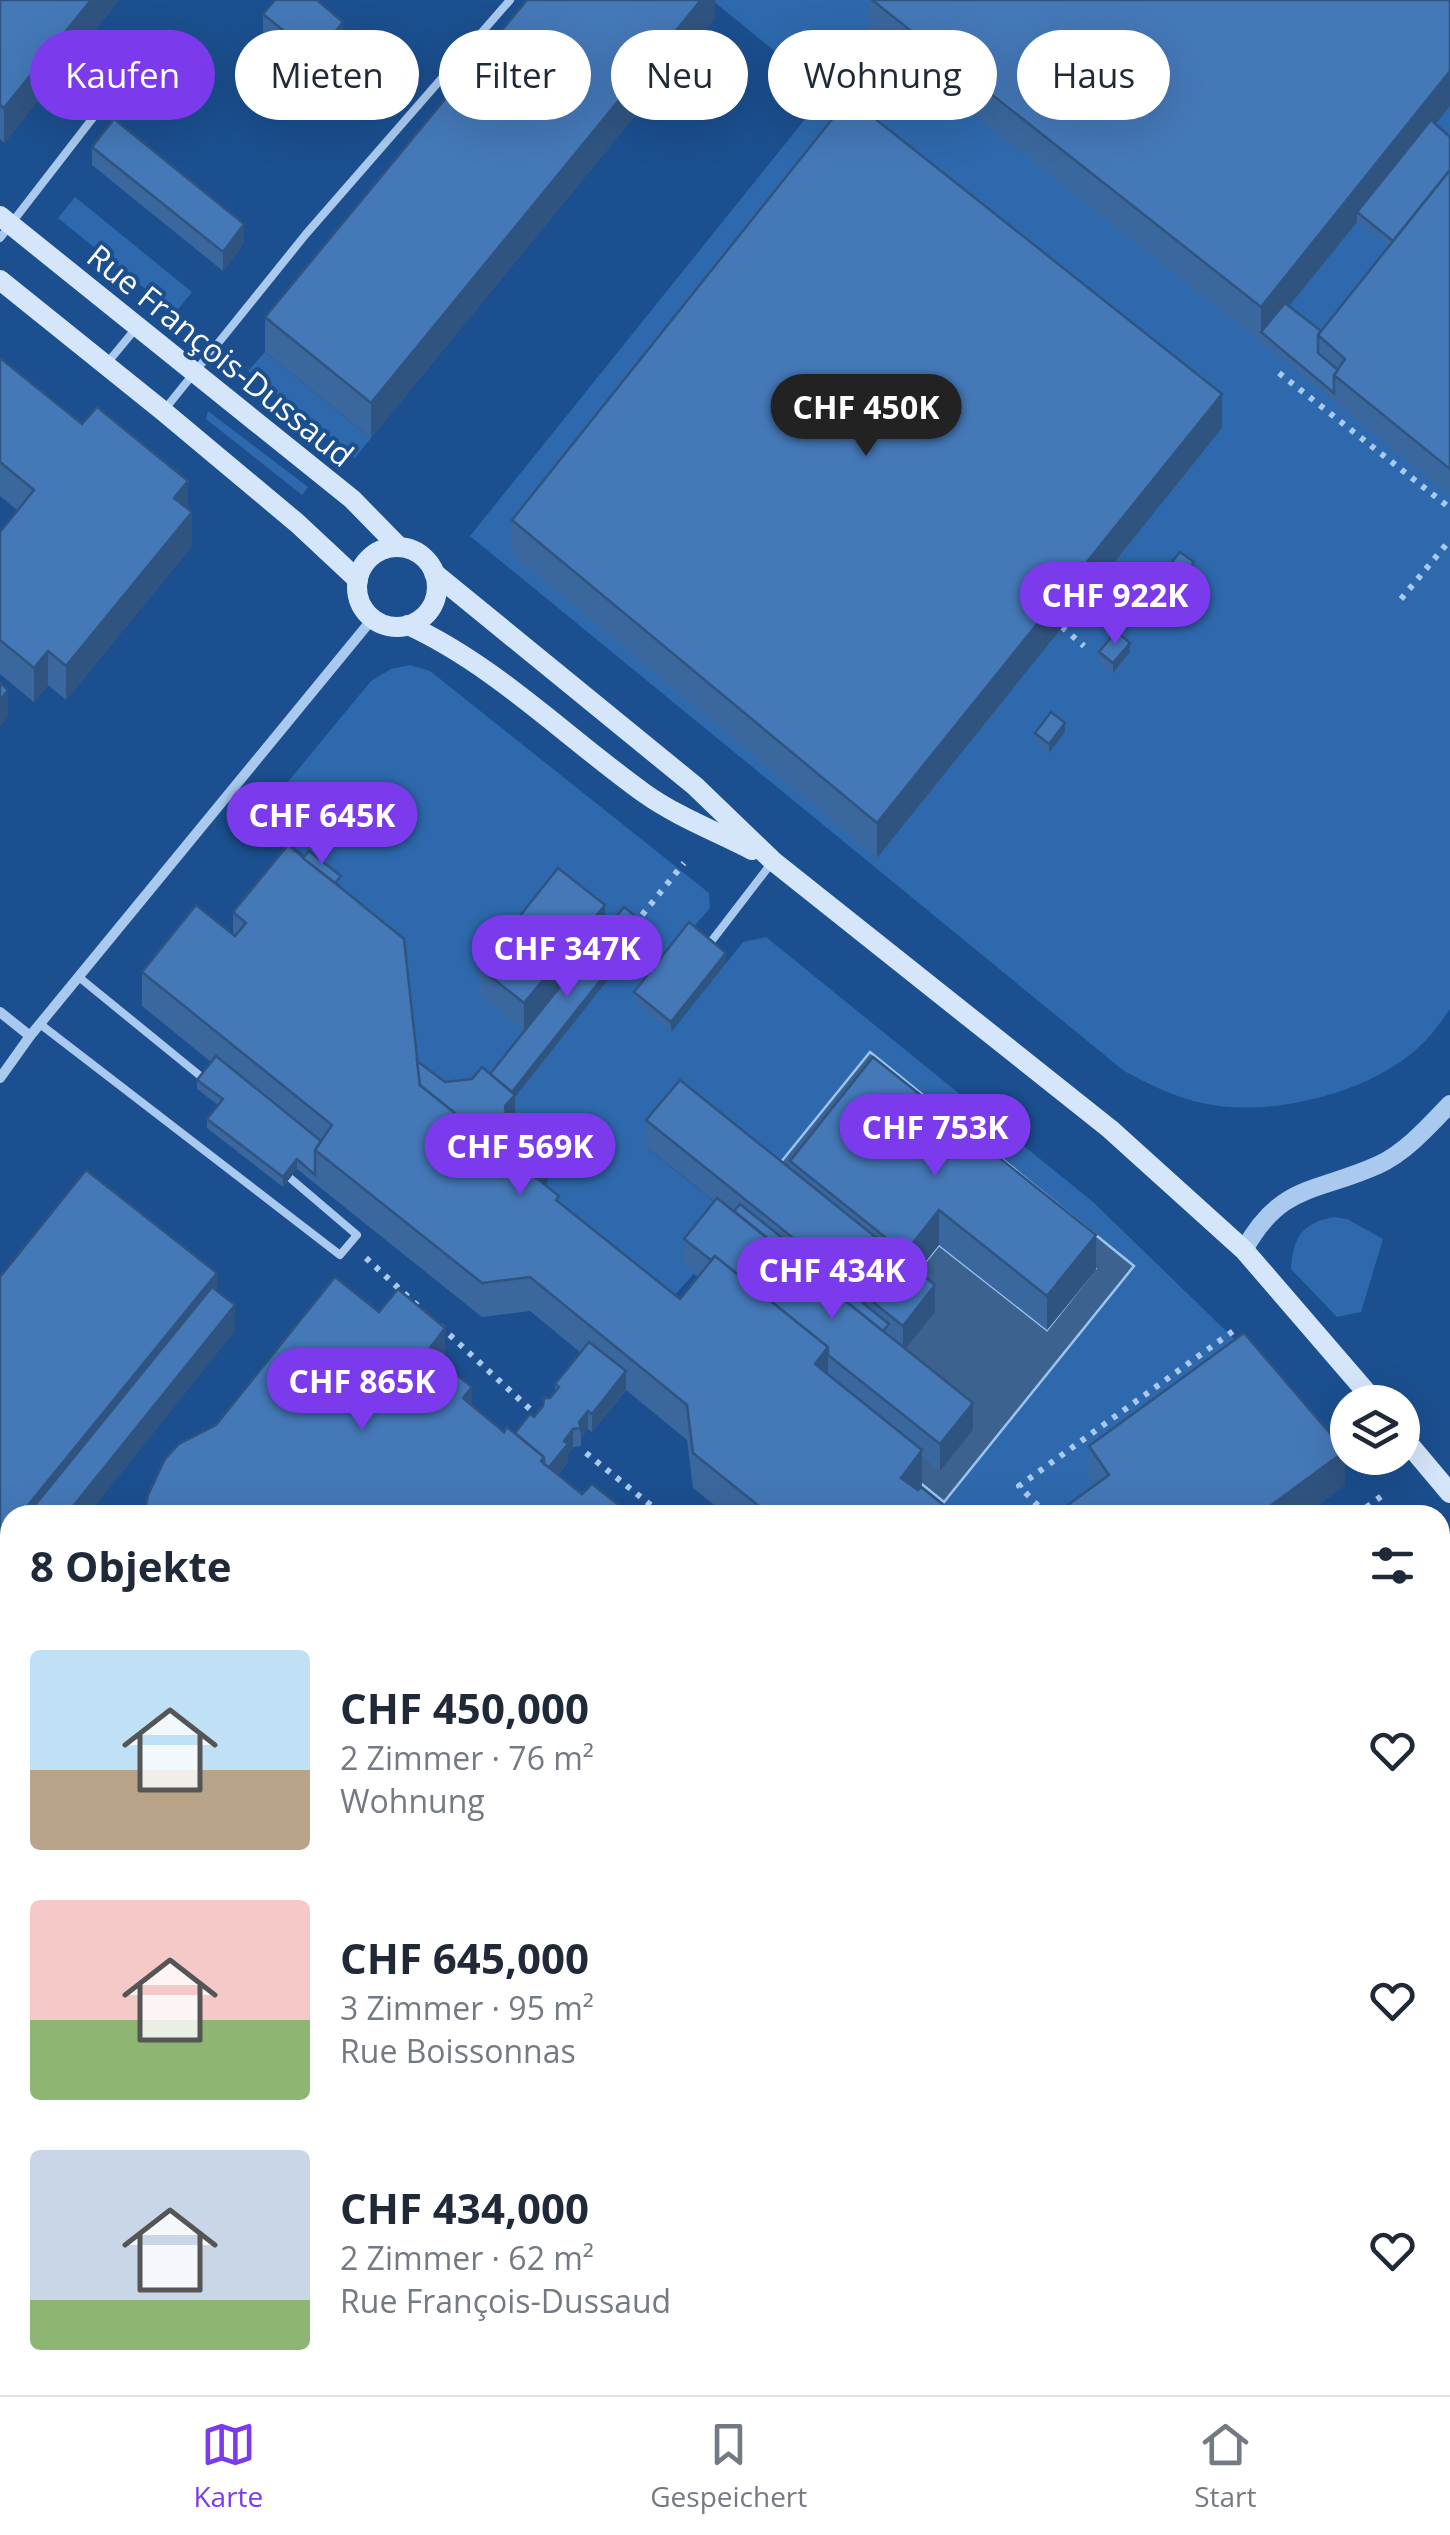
<!DOCTYPE html>
<html lang="de">
<meta charset="utf-8">
<style>
:root{--surface:#fff;--page:#f2f2f3;--text:#1f2937;--muted:#747a83;--line:#e0e1e3;--accent:#7c3aed}
body{margin:0;font-family:"Open Sans",sans-serif;background:var(--page);color:var(--text);height:100vh;display:flex;flex-direction:column;font-size:38px;white-space:nowrap}
*{box-sizing:border-box;margin:0}
p{font-size:32px;color:var(--muted)}
.icon{flex:none;width:55px;height:55px;fill:none;stroke:currentColor;stroke-width:2;stroke-linecap:round;stroke-linejoin:round}
.map{position:relative;flex:1;overflow:hidden}
.details{position:absolute;left:0px;top:1505px;width:1450px;height:890px;display:flex;flex-direction:column;background:var(--surface);border-radius:30px 30px 0 0;box-shadow:0 10px 40px #0002}
.details>*{flex:none}
.guide{position:absolute;left:30px;top:30px;width:1390px;height:90px;display:flex;gap:20px}
.tools{position:absolute;left:1330px;top:1385px;display:grid;gap:20px}
.tools a{display:grid;place-items:center;width:90px;height:90px;border-radius:50%;background:var(--surface);box-shadow:0 10px 40px #0002;font-size:50px}
.price{position:absolute;translate:-50% -85px;padding:0 22px;border-radius:35px;background:var(--accent);color:#fff;font-size:32px;line-height:65px;filter:drop-shadow(0 2px 5px #0008)}
.price::after{content:'';position:absolute;left:50%;top:60px;width:30px;height:22px;margin-left:-15px;background:inherit;clip-path:polygon(0 0,100% 0,50% 100%)}
.price.selected{background:#222;color:#fff}
ul{padding:0;list-style:none}
li{display:flex;align-items:center;gap:30px;height:250px;padding:0 30px}
li span{display:grid;place-items:center;flex:none;width:280px;height:200px;border-radius:10px;color:#555}
li>.icon{margin-inline-start:auto}
span .icon{width:120px;height:120px;fill:#fffc;stroke-width:1}
li b{font-size:42px}
h2{display:flex;justify-content:space-between;align-items:center;height:120px;padding:0 30px;font-size:42px}
.tag{padding:0 35px;border-radius:45px;background:var(--surface);box-shadow:0 10px 40px #0002;font-size:35px;line-height:90px}
.tag.selected{background:var(--accent);color:#fff}
.menu{display:flex;justify-content:space-around;align-items:center;height:140px;border-top:2px solid var(--line);background:var(--surface);font-size:28px;color:var(--muted)}
.menu a{display:grid;justify-items:center;gap:5px}
.menu .selected{color:var(--accent)}
.map>svg:first-child{display:block}
.green{fill:#2e69ad}
.water{fill:#3c6290;stroke:#9cc4f0;stroke-width:2.5}
.lines{fill:none;stroke-linecap:round;stroke-linejoin:round}
.path{stroke:#a9c9ee;stroke-width:6;stroke-dasharray:5 8;stroke-linecap:butt}
.service{stroke:#a9c9ee;stroke-width:8}
.minor{stroke:#a9c9ee;stroke-width:10}
.tertiary{stroke:#a9c9ee;stroke-width:18}
.secondary{stroke:#d6e6fa;stroke-width:20}
.wall{fill:#3a679d;fill-rule:evenodd}
.shaded-wall{fill:#305480}
.building{fill:#4478b7;stroke:#305480;stroke-width:2.5}
.labels{text-anchor:middle;dominant-baseline:central;stroke-width:8;stroke-linejoin:round;paint-order:stroke}
.street-label{font-size:32px;fill:#fff;stroke:#1b4f8f}
</style>
<div class="map">
<svg width="1450" height="2395" viewBox="0 0 1450 2395">
<rect width="100%" height="100%" fill="#1b4f8f"/>
<g class="green">
<path d="M712,0H1450V1009C1442,1020 1435,1031 1426,1040C1378,1092 1270,1119 1202,1103C1174,1097 1149,1084 1124,1071L470,536L826,93Z"/>
<polygon points="75,197 192,292 175,313 58,218"/>
<polygon points="265,352 371,438 355,458 248,371"/>
<polygon points="208,411 308,487 302,495 206,419"/>
<polygon points="410,665 430,671 709,893 710,908 689,932 672,1031 743,942 766,937 1093,1202 1255,1359 1090,1480 1109,1509 1101,1515 905,1515 901,1512 922,1484 944,1501 1134,1265 647,1148 740,1222 657,1315 556,1234 472,1097 415,1078 323,908 340,885 267,824 268,806 371,681 391,669"/>
<path d="M1334,1217L1347,1219L1383,1239L1361,1312L1337,1317L1291,1269C1293,1237 1302,1223 1334,1217Z"/>
</g>
<polygon class="water" points="870,1052 1134,1266 944,1502 815,1398 879,1354 905,1287 939,1245 1047,1330 1095,1269 790,1195 768,1178"/>
<g class="lines">
<g class="path">
<polyline points="1279,373 1450,508"/>
<polyline points="1401,599 1450,540"/>
<polyline points="1062,627 1084,646"/>
<polyline points="634,925 684,863"/>
<polyline points="366,1258 419,1307"/>
<polyline points="440,1326 531,1410"/>
<polyline points="586,1453 663,1515"/>
<polyline points="1047,1515 1019,1486 1236,1329"/>
<polyline points="1356,1515 1383,1495"/>
</g>
<g class="service">
<polyline points="0,238 116,88"/>
<polyline points="108,362 137,327"/>
<polyline points="165,409 306,234 510,0"/>
<polyline points="707,947 773,861"/>
<polyline points="80,978 204,1079"/>
<polyline points="40,1024 340,1255 357,1235 290,1178"/>
<polyline points="643,2395 651,2385"/>
</g>
<g class="minor">
<polyline points="0,1012 30,1036"/>
<polyline points="0,1078 30,1036 373,618"/>
<polyline points="0,1762 10,1770"/>
<polyline points="1440,2337 1450,2350"/>
<polyline points="752,2385 763,2395"/>
<polyline points="185,2395 194,2385"/>
</g>
<path class="tertiary" d="M1244,1250C1281,1183 1316,1193 1378,1165C1406,1152 1429,1126 1450,1104"/>
<g class="secondary">
<polyline points="0,216 352,499 399,547"/>
<polyline points="0,280 163,411 297,523 358,580"/>
<circle cx="397" cy="587" r="40"/>
<polyline points="434,573 695,786 773,861 1110,1129 1244,1250 1375,1402"/>
<path d="M408,625C495,665 566,737 644,793C676,816 717,832 752,850"/>
<polyline points="1402,1436 1450,1493"/>
</g>
</g>
<g class="wall">
<polygon points="0,0 119,0 4,143 0,139"/>
<polygon points="715,0 715,18 371,438 265,352 265,317"/>
<path d="M869,0H1450L1435,124L1450,137V496L1261,342L869,32ZM1357,222L1389,246L1321,331L1289,306Z"/>
<polygon points="263,14 343,40 315,74 263,32"/>
<polygon points="92,147 244,243 223,271 92,165"/>
<polygon points="0,358 188,509 192,546 66,700 48,685 34,702 0,674 0,532 17,510 0,496"/>
<polygon points="1222,428 877,858 512,554 512,520"/>
<polygon points="1194,571 1178,592 1164,581 1164,572"/>
<polygon points="1099,652 1130,652 1113,673 1099,662"/>
<polygon points="1065,732 1049,753 1035,742 1035,733"/>
<polygon points="341,885 339,887 417,1061 445,1082 472,1079 490,1074 563,983 524,1030 479,994 479,967 605,930 645,933 515,1097 515,1113 507,1123 508,1132 548,1182 545,1185 559,1203 680,1299 698,1277 684,1266 684,1239 714,1201 646,1147 646,1120 790,1168 790,1161 873,1057 1096,1270 1047,1330 939,1245 918,1271 935,1312 905,1349 973,1430 940,1471 922,1457 922,1484 920,1488 956,1515 727,1515 693,1488 687,1440 626,1390 592,1432 588,1429 584,1434 581,1438 581,1446 573,1447 568,1454 568,1462 558,1475 582,1494 216,1425 379,1312 445,1363 444,1365 472,1406 504,1432 515,1433 534,1417 555,1392 555,1384 581,1353 530,1311 482,1317 297,1169 283,1187 207,1128 207,1119 218,1105 197,1089 197,1080 211,1062 142,1006 142,972 233,934 233,912"/>
<polygon points="726,963 671,1031 634,1001 634,992"/>
<polygon points="1089,1446 1345,1485 1305,1515 1054,1515 1094,1486 1089,1480"/>
<polygon points="1440,1656 1450,1670 1450,2245 1440,2232"/>
<polygon points="0,1861 10,1868 10,1940 0,1932"/>
<polygon points="0,2271 10,2385 115,2385 106,2395 0,2395"/>
<polygon points="485,2385 500,2385 494,2393"/>
<polygon points="803,2385 1421,2385 1428,2395 814,2395"/>
</g>
<g class="shaded-wall">
<polygon points="91,0 119,0 4,143 4,108"/>
<polygon points="701,0 715,0 715,18 371,438 371,403"/>
<polygon points="343,22 343,40 315,74 315,56"/>
<polygon points="1450,71 1450,106 1362,216 1357,212 1357,222 1265,336 1261,332 1261,307"/>
<polygon points="244,224 244,243 223,271 223,252"/>
<polygon points="1222,394 1222,428 877,858 877,823"/>
<polygon points="188,481 188,515 174,498"/>
<polygon points="192,512 192,546 66,700 66,666"/>
<polygon points="1194,562 1194,571 1178,592 1178,582"/>
<polygon points="1130,643 1130,652 1113,673 1113,663"/>
<polygon points="48,651 48,685 34,702 34,668"/>
<polygon points="8,690 8,717 0,727 0,700"/>
<polygon points="1065,723 1065,732 1049,753 1049,744"/>
<polygon points="605,905 605,931 524,1030 524,1003"/>
<polygon points="645,924 645,933 515,1097 515,1113 505,1125 505,1106 508,1098"/>
<polygon points="726,953 726,963 671,1031 671,1022"/>
<polygon points="297,1159 297,1169 283,1187 283,1177"/>
<polygon points="548,1163 548,1182 528,1206 528,1188"/>
<polygon points="939,1210 939,1245 905,1287 905,1253"/>
<polygon points="1096,1235 1096,1270 1047,1330 1047,1296"/>
<polygon points="217,1273 217,1307 48,1515 20,1515"/>
<polygon points="935,1285 935,1312 903,1352 903,1326"/>
<polygon points="235,1305 235,1331 88,1515 66,1515"/>
<polygon points="445,1328 445,1363 427,1386 427,1352"/>
<polygon points="828,1347 828,1382 815,1364"/>
<polygon points="626,1371 626,1389 592,1432 592,1414"/>
<polygon points="472,1387 472,1421 463,1398"/>
<polygon points="973,1403 973,1430 940,1471 940,1444"/>
<polygon points="588,1411 588,1429 581,1438 579,1422"/>
<polygon points="573,1429 573,1447 568,1454 568,1462 544,1491 544,1473"/>
<polygon points="922,1450 922,1484 901,1512 901,1478"/>
<polygon points="1345,1451 1345,1485 1305,1515 1258,1515"/>
<polygon points="10,1528 10,1562 0,1575 0,1540"/>
<polygon points="10,1585 10,1612 0,1624 0,1597"/>
<polygon points="10,1898 10,1916 0,1923 0,1911"/>
<polygon points="62,2385 74,2385 74,2395 57,2395 57,2392"/>
<polygon points="98,2385 115,2385 106,2395 98,2395"/>
<polygon points="422,2385 452,2385 444,2395 414,2395"/>
<polygon points="578,2385 585,2385 577,2395 570,2395"/>
</g>
<g class="building">
<polygon points="0,0 91,0 4,108 0,105"/>
<polygon points="275,0 317,0 343,22 315,56 263,14"/>
<polygon points="527,0 701,0 371,403 265,317"/>
<polygon points="872,0 1450,0 1450,71 1261,307"/>
<polygon points="849,98 1222,394 877,823 512,520"/>
<polygon points="114,119 244,224 223,252 92,147"/>
<polygon points="1431,120 1450,137 1450,170 1393,241 1357,212"/>
<polygon points="1450,170 1450,469 1334,375 1345,359 1318,335"/>
<polygon points="1285,303 1321,331 1318,335 1318,353 1338,370 1334,375 1334,393 1261,332"/>
<polygon points="0,358 82,424 97,407 188,481 174,498 192,512 66,666 48,651 34,668 0,640 0,532 34,490 0,462"/>
<polygon points="1180,552 1194,562 1178,582 1164,572"/>
<polygon points="1116,631 1130,643 1113,663 1099,652"/>
<polygon points="0,683 8,690 0,700"/>
<polygon points="1051,712 1065,723 1049,744 1035,733"/>
<polygon points="288,845 404,939 420,1085 559,1196 556,1200 680,1299 715,1256 828,1347 815,1364 922,1450 901,1478 918,1490 921,1487 956,1515 770,1515 693,1453 687,1405 530,1277 482,1283 315,1150 332,1125 142,972 196,905 235,936 246,923 233,912"/>
<polygon points="309,851 341,876 335,883 303,858"/>
<polygon points="558,868 605,905 524,1003 479,967"/>
<polygon points="624,907 645,924 512,1092 490,1074"/>
<polygon points="689,922 726,953 671,1022 634,992"/>
<polygon points="216,1056 321,1141 315,1150 315,1175 297,1159 283,1177 207,1119 223,1099 197,1080"/>
<polygon points="873,1057 1096,1235 1047,1296 939,1210 905,1253 790,1161"/>
<polygon points="417,1061 445,1082 472,1079 482,1067 515,1095 505,1106 508,1132 548,1163 536,1178 420,1085"/>
<polygon points="680,1080 935,1285 903,1326 646,1120"/>
<polygon points="86,1170 217,1273 20,1515 10,1515 10,1528 0,1540 0,1277"/>
<polygon points="717,1198 973,1403 940,1444 828,1355 828,1347 715,1256 711,1260 684,1239"/>
<polygon points="740,1204 889,1324 883,1331 734,1211"/>
<polygon points="335,1277 379,1312 398,1289 445,1328 427,1352 472,1387 463,1398 504,1432 507,1427 544,1457 541,1461 582,1494 592,1484 631,1515 142,1515 145,1511 148,1495 165,1459 179,1444 216,1425"/>
<polygon points="212,1287 235,1305 66,1515 27,1515"/>
<polygon points="1244,1333 1345,1451 1258,1515 1054,1515 1109,1475 1089,1446"/>
<polygon points="589,1342 626,1371 592,1414 588,1411 584,1416 579,1422 581,1428 573,1429 564,1441 568,1444 549,1467 544,1464 544,1457 515,1433 530,1414 534,1417 543,1406 544,1398 550,1398 559,1387 555,1384"/>
<polygon points="645,1508 653,1515 640,1515"/>
<polygon points="10,1536 10,1585 0,1597 0,1548"/>
<polygon points="1440,1656 1450,1670 1450,1728 1440,1736"/>
<polygon points="1450,1728 1450,2140 1440,2127 1440,1736"/>
<polygon points="0,1861 10,1868 10,1898 0,1911"/>
<polygon points="10,1907 10,1931 0,1923 0,1920"/>
<polygon points="1440,2142 1450,2156 1450,2227 1440,2214"/>
<polygon points="10,2260 10,2385 62,2385 57,2392 0,2393 0,2271"/>
<polygon points="205,2385 422,2385 414,2395 196,2395"/>
<polygon points="555,2385 578,2385 570,2395 547,2395"/>
<polygon points="842,2385 1312,2385 1323,2395 853,2395"/>
<polygon points="1312,2385 1421,2385 1428,2395 1323,2395"/>
</g>
<g class="labels">
<g class="street-label">
<text transform="translate(221 355) rotate(39)">Rue François-Dussaud</text>
</g>
</g>
</svg>
<div class="tools">
<a><svg class="icon" aria-label="layers" viewBox="0 0 24 24"><path d="M12 4l9 5-9 5-9-5zM3 14l9 5 9-5"/></svg></a>
</div>
<b class="price selected" style="left:866px;top:459px">CHF 450K</b>
<b class="price" style="left:1115px;top:647px">CHF 922K</b>
<b class="price" style="left:322px;top:867px">CHF 645K</b>
<b class="price" style="left:567px;top:1000px">CHF 347K</b>
<b class="price" style="left:935px;top:1179px">CHF 753K</b>
<b class="price" style="left:520px;top:1198px">CHF 569K</b>
<b class="price" style="left:832px;top:1322px">CHF 434K</b>
<b class="price" style="left:362px;top:1433px">CHF 865K</b>
<div class="guide">
<a class="tag selected">Kaufen</a>
<a class="tag">Mieten</a>
<a class="tag">Filter</a>
<a class="tag">Neu</a>
<a class="tag">Wohnung</a>
<a class="tag">Haus</a>
</div>
<section class="details">
<h2>8 Objekte<svg class="icon" aria-label="filters" viewBox="0 0 24 24"><path d="M4 7h16M4 17h16"/><circle cx="9" cy="7" r="2"/><circle cx="15" cy="17" r="2"/></svg></h2>
<ul>
<li><span style="background:linear-gradient(#bfe0f5 60%,#b9a48a 0)"><svg class="icon" aria-label="home" viewBox="0 0 24 24"><path d="M3 11l9-7 9 7M6 9v11h12V9"/></svg></span><div><b>CHF 450,000</b><p>2 Zimmer · 76 m²</p><p>Wohnung</p></div><svg class="icon" aria-label="heart" viewBox="0 0 24 24"><path d="M12 20l-8-8c-3-5 5-10 8-4 3-6 11-1 8 4z"/></svg></li>
<li><span style="background:linear-gradient(#f6c9c9 60%,#8fb573 0)"><svg class="icon" aria-label="home" viewBox="0 0 24 24"><path d="M3 11l9-7 9 7M6 9v11h12V9"/></svg></span><div><b>CHF 645,000</b><p>3 Zimmer · 95 m²</p><p>Rue Boissonnas</p></div><svg class="icon" aria-label="heart" viewBox="0 0 24 24"><path d="M12 20l-8-8c-3-5 5-10 8-4 3-6 11-1 8 4z"/></svg></li>
<li><span style="background:linear-gradient(#c9d6e8 75%,#8fb573 0)"><svg class="icon" aria-label="home" viewBox="0 0 24 24"><path d="M3 11l9-7 9 7M6 9v11h12V9"/></svg></span><div><b>CHF 434,000</b><p>2 Zimmer · 62 m²</p><p>Rue François-Dussaud</p></div><svg class="icon" aria-label="heart" viewBox="0 0 24 24"><path d="M12 20l-8-8c-3-5 5-10 8-4 3-6 11-1 8 4z"/></svg></li>
</ul>
</section>
</div>
<nav class="menu">
<a class="selected"><svg class="icon" aria-label="map" viewBox="0 0 24 24"><path d="M3 6l6-2 6 2 6-2v14l-6 2-6-2-6 2zM9 4v14M15 6v14"/></svg>Karte</a>
<a><svg class="icon" aria-label="saved" viewBox="0 0 24 24"><path d="M7 4h10v16l-5-4-5 4z"/></svg>Gespeichert</a>
<a><svg class="icon" aria-label="home" viewBox="0 0 24 24"><path d="M3 11l9-7 9 7M6 9v11h12V9"/></svg>Start</a>
</nav>
